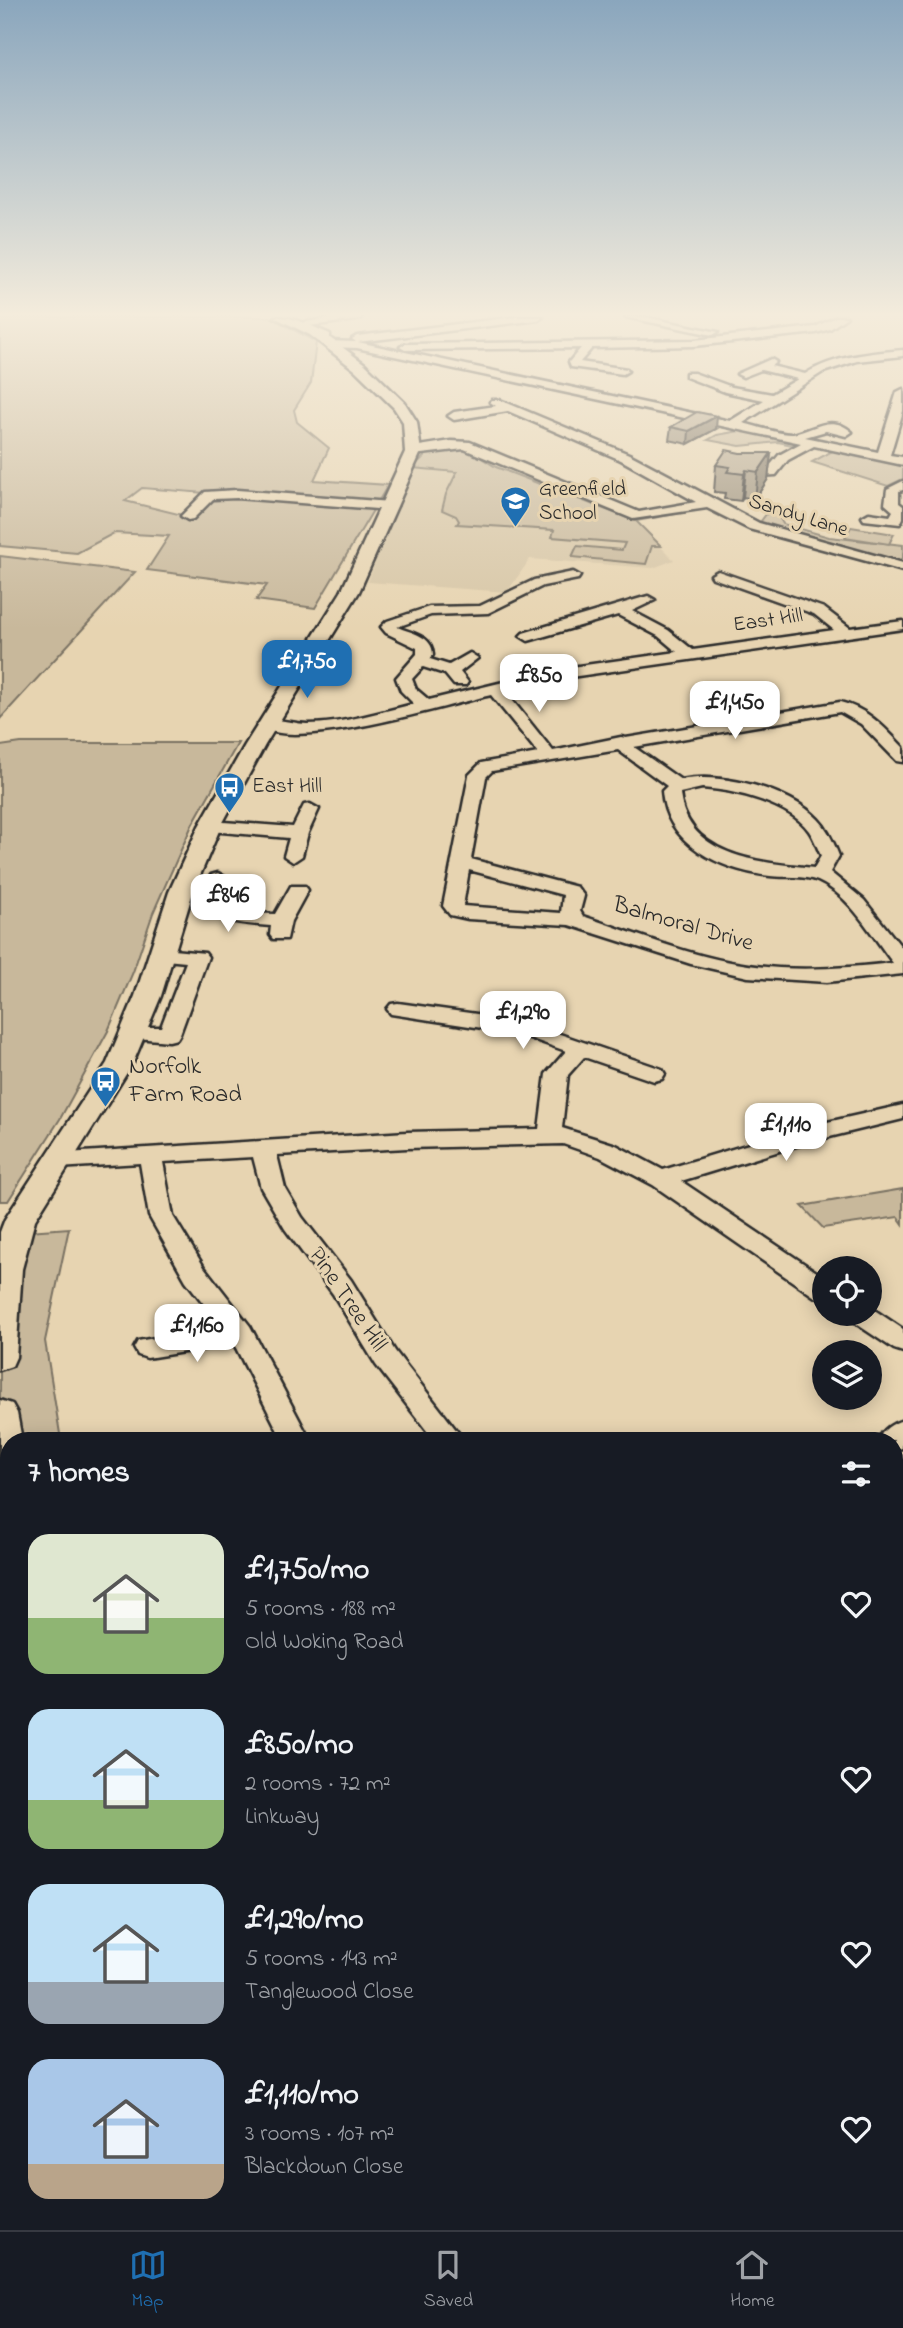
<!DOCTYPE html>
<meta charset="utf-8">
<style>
:root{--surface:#171b24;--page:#20242c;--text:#f1f3f6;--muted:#9ea1a6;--line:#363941;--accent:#1f6fb2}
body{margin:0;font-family:"Indie Flower",sans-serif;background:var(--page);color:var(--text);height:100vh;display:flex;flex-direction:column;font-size:26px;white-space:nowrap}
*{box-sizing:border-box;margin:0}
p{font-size:23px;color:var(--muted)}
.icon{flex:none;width:38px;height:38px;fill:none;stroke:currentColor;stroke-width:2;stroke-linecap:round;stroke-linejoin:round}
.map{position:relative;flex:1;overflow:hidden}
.panel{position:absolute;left:0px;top:1432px;width:903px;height:800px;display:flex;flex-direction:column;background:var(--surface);border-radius:28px 28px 0 0;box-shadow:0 4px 18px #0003}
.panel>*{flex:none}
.controls{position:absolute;left:812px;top:1256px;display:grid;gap:14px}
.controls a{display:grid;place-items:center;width:70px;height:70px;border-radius:50%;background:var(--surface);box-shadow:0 4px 18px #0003;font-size:35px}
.price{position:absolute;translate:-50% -60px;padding:0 16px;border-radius:14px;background:#fff;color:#222;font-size:23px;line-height:46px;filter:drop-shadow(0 2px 4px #0008)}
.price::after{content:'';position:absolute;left:50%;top:42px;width:21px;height:16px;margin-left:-10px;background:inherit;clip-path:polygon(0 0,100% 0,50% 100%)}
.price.current{background:var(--accent);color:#fff}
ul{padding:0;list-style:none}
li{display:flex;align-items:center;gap:21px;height:175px;padding:0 28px}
li span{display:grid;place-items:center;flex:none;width:196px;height:140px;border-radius:21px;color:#555}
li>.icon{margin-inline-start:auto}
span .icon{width:84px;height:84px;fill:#fffc;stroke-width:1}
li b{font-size:30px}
h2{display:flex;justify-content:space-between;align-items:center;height:84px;padding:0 28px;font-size:30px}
.tab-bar{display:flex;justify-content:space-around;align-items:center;height:98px;border-top:2px solid var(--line);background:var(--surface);font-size:19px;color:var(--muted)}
.tab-bar a{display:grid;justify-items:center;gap:4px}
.tab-bar .current{color:var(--accent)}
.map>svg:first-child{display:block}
.built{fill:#d7c6a6}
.green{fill:#c8b89b;stroke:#7a7263;stroke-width:2;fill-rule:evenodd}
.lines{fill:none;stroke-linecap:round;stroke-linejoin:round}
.minor-casing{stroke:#2b2b2b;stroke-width:5}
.major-casing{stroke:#2b2b2b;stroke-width:5}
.minor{fill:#e7d4b1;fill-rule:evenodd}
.major{fill:#e7d4b1;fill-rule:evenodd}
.wall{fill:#998d78;stroke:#2b2b2b;stroke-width:2}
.shaded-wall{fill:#7d7362;stroke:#2b2b2b;stroke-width:2}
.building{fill:#b2a48c;stroke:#2b2b2b;stroke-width:2}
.labels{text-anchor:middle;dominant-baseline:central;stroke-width:6;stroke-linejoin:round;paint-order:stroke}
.far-poi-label{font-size:21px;fill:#2b2b2b;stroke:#e7d4b1;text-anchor:start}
.far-street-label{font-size:21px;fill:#2b2b2b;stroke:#e7d4b1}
.street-label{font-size:24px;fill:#2b2b2b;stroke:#e7d4b1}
.poi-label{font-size:24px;fill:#2b2b2b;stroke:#e7d4b1;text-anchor:start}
</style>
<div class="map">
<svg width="903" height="2230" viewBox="0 0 903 2230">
<rect width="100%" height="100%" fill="#e7d4b1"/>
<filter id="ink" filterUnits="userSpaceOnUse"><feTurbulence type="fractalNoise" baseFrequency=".0143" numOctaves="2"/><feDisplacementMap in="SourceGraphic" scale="14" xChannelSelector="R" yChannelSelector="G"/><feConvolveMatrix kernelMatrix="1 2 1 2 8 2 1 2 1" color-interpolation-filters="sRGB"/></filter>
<g filter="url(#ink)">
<polygon class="built" points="467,449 635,521 674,560 653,568 530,559 507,592 368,582 410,470 428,453"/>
<g class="green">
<path d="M0,317H270L316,342L311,383L294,410L297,422L329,448L314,480L388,485L315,608L256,600L267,585L147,570L169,536L114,533L77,553L0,546ZM142,488L206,493L182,515L125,501Z"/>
<polygon points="745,430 798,442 792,445 778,442 740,446 708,440 717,435"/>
<polygon points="467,449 496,467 635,521 703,507 710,508 636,521 661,546 652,546 646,564 572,557 577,546 622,550 625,543 552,537 554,530 457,524 459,521 456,516 442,510 446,494 457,472 412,468 428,453"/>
<polygon points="836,449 903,463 903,479 888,486 812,462"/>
<polygon points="770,509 775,510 783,524 829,537 903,545 903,558 897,561 758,525"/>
<polygon points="851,527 894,534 889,544 845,537"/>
<polygon points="0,556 135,572 0,719"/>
<polygon points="21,743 238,743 192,825 153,913 133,972 108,1031 60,1119 8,1201 0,1201 0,746"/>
<polygon points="903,1189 903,1224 898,1217 823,1228 802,1206"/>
<polygon points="69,1228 45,1341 61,1440 9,1440 9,1754 0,1753 0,1233"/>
</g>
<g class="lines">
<defs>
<g id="minor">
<polygon points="335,317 362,317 357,320 300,327 295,324"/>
<path d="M516,317H543L538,320L358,342L730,421L764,400L725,392L686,377V373H694L732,387L772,394L798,379L761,370L743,377L737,374L771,359L776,362L771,366L805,374C834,356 870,353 903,350V356L857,361L823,372L743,423C755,426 782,435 793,434C814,430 831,413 852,432L846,436L826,431L805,437L878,452L897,392L903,389V411L890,455L903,457V465L814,446L788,460L776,475L740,477L734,473L736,470L768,468L779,455L801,443L357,348L328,347L323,344L328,341L356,342L352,339L357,336Z"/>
<polygon points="625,317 645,317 718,332 713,335"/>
<polygon points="836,317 847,317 830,329 816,333 694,346 592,348 580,362 627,369 628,371 623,374 571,367 569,362 581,348 405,350 400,347 405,344 694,340 815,327"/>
<polygon points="492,400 500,400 629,454 759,523 903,563 903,571 749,529 707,508 633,519 464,449 413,455 407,451 413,447 451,441 470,442 639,512 696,502 621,460 508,411 454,420 448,416 454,412 496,406 490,402"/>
<polygon points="903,481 903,490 899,491 899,503 903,506 903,518 900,524 864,520 862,517 869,513 890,516 893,511 885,504 887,489"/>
<polygon points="237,490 390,502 397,506 390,510 237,498 213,499 193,519 188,520 181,516 205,492"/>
<path d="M718,571L824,608L850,628L903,621V629L557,679L505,691L553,751L621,737L626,738L840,702C868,709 884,727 903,747V762L897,761L861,724L840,712L634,747L681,780C721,772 789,789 818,819C828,829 834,843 839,856L830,872L864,900L903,949V974L827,982L748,977L691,964L569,925L468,919L450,915L443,906L469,775L481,763L538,753L491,695C452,704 287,754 260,725C270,715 293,724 307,724C343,724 379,712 414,704L401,691L396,678L417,654V648L386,633L381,627L387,621L429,607L480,606L534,580L573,572L580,576L578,579L543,586L488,613L431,615L397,627C412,633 433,636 433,655L430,659L449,665L470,653L478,658L460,672L468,682L466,685H454L445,674L423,667L412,679L416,689L429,700L557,669L677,652L658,636L618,615L528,641L520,636L523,633L648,596L655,600L632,611L668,630L693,650L834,630L814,614L713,578L711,575ZM618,750L667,786L662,791C666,845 721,870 770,876C784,878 804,875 818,881C850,895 872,936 893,963C845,968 797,972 748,965C692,957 637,934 583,916L580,911L584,896L577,887L471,859L486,777L492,771ZM702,788C734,790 789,803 809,831C814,838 817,847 821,856L814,868C764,863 686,858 680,793ZM469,870L563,895L561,913L463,906Z"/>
<polygon points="310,804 319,809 308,833 302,856 293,862 284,856 289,838 210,831 201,826 210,821 293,827 304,805"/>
<path d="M218,873L228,879L216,898C230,914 254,913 275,914L291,886H305L308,890L291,921L287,939H273L270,935L271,926C242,924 214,923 196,898L211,875Z"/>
<polygon points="162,949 205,953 208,957 180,1034 177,1039 169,1041 126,1037 123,1032 126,1027 161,1027 186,962 155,959 152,955 155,951"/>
<polygon points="398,1003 519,1020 662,1069 665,1074 662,1079 654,1081 584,1057 568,1075 562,1128 616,1145 663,1170 805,1127 903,1105 903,1119 809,1142 681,1181 824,1277 824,1299 815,1297 653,1185 600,1157 563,1144 407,1148 277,1155 285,1188 302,1217 351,1280 395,1351 464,1440 434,1440 376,1365 333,1294 285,1229 261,1188 253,1157 163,1162 173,1216 204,1267 250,1326 310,1440 279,1440 281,1437 234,1344 147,1358 138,1355 134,1348 138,1341 221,1326 186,1281 149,1216 140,1163 58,1168 50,1166 46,1160 50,1154 407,1132 539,1129 546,1074 566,1051 515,1033 391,1014 387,1009 391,1004"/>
<polygon points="870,1307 903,1329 903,1352 894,1349 852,1321 848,1314 870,1314"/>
<path d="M903,1420L902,1448L894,1450V1440H878C883,1429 891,1424 903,1420Z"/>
<polygon points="683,2222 723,2222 725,2230 685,2230"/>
</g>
<g id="major">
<path d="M274,317C294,316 311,326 330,334V338L365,364L405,403L417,422L421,452L359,592L265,745L221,826L193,892L161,996L133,1063L35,1220L22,1269L16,1357L12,1366L0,1370V1232L5,1219L107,1063L135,996L169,892L199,826L245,745L341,592L405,452L403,422L394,408L355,370L310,335Z"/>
<polygon points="0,1400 12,1404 17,1413 22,1440 9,1440 9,1474 0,1471"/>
<polygon points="35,2222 85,2222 84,2230 34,2230"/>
</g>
</defs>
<use href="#minor" class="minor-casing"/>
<use href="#major" class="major-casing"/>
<use href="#minor" class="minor"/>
<use href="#major" class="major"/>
</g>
<g class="wall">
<polygon points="671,427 716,429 688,444 669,440"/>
<polygon points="740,453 771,453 768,479 755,499 743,497 741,501 724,499 725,493 714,492 716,465"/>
</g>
<g class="shaded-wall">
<polygon points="717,416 716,429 688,444 689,431"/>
<polygon points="771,453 768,479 755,499 758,472"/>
<polygon points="746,470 743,497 741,501 744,474"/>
</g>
<g class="building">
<polygon points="697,412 717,416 689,431 671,427"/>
<polygon points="726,450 740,453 771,453 758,472 746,470 744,474 727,472 730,467 716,465"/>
</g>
</g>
<linearGradient id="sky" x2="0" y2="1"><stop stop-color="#8aa6bd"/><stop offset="0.5" stop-color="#f4ecdc"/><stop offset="1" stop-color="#f4ecdc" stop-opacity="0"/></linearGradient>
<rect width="903" height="629" fill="url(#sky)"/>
<defs>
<symbol id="school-pin" viewBox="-11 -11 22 30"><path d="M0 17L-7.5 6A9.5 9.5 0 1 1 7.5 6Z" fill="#1f6fb2" stroke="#e7d4b1"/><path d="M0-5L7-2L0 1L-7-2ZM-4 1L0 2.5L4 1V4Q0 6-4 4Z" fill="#fff"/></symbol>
<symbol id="bus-pin" viewBox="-11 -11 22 30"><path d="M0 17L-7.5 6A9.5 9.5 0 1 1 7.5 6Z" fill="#1f6fb2" stroke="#e7d4b1"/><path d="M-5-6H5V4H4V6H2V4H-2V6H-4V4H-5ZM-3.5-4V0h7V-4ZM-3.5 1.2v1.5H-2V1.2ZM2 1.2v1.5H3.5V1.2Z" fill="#fff"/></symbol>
</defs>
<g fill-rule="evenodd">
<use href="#school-pin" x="498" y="484" width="35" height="47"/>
<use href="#bus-pin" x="212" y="770" width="35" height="47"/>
<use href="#bus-pin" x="88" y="1064" width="35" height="47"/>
</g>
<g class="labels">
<g class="far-poi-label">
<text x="539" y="490">Greenfield<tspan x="539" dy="24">School</tspan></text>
<text x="252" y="787">East Hill</text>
</g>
<g class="far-street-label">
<text transform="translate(798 516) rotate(17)">Sandy Lane</text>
<text transform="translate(768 621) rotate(-8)">East Hill</text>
</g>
<g class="street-label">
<text transform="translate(683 925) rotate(16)">Balmoral Drive</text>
<text transform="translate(347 1300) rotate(56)">Pine Tree Hill</text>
</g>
<g class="poi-label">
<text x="129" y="1067">Norfolk<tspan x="129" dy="28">Farm Road</tspan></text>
</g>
</g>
</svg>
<div class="controls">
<a><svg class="icon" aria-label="locate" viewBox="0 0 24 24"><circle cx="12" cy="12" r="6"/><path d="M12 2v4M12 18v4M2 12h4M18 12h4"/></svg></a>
<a><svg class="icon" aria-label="layers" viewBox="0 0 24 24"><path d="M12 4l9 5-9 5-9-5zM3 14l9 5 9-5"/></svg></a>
</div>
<b class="price current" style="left:307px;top:700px">£1,750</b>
<b class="price" style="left:539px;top:714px">£850</b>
<b class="price" style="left:735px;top:741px">£1,450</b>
<b class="price" style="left:228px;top:934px">£846</b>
<b class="price" style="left:523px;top:1051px">£1,290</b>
<b class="price" style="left:786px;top:1163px">£1,110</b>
<b class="price" style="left:197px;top:1364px">£1,160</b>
<section class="panel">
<h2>7 homes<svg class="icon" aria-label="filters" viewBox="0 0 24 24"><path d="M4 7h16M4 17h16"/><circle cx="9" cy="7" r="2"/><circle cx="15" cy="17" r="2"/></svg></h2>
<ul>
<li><span style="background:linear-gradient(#dfe7d0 60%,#8fb573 0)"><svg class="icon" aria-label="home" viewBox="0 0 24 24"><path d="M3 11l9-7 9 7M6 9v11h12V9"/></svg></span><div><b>£1,750/mo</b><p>5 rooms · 188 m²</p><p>Old Woking Road</p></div><svg class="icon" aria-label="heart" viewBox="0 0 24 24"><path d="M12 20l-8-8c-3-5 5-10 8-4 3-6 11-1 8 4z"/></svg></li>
<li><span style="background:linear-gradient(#bfe0f5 65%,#8fb573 0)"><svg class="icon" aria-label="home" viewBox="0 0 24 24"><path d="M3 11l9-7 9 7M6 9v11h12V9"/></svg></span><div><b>£850/mo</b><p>2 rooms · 72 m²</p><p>Linkway</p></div><svg class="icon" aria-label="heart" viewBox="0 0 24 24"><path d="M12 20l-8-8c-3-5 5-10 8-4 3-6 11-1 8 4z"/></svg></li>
<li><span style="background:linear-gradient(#bfe0f5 70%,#9aa5b1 0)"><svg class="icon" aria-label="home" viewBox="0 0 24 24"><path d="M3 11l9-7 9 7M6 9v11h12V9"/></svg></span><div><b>£1,290/mo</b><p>5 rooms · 143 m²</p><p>Tanglewood Close</p></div><svg class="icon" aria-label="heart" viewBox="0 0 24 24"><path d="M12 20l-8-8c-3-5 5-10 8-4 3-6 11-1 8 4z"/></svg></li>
<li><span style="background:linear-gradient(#a9c7e8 75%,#b9a48a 0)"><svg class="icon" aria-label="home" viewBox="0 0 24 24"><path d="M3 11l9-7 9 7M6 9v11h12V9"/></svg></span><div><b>£1,110/mo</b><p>3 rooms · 107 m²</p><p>Blackdown Close</p></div><svg class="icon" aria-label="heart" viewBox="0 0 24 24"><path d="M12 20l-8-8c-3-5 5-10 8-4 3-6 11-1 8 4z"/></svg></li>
</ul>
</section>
</div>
<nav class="tab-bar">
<a class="current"><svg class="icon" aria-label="map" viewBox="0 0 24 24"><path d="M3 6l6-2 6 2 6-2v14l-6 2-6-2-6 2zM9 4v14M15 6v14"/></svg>Map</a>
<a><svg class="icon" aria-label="saved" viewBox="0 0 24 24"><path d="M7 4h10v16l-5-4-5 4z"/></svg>Saved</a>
<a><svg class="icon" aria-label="home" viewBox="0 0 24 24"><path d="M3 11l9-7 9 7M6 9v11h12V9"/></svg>Home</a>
</nav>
